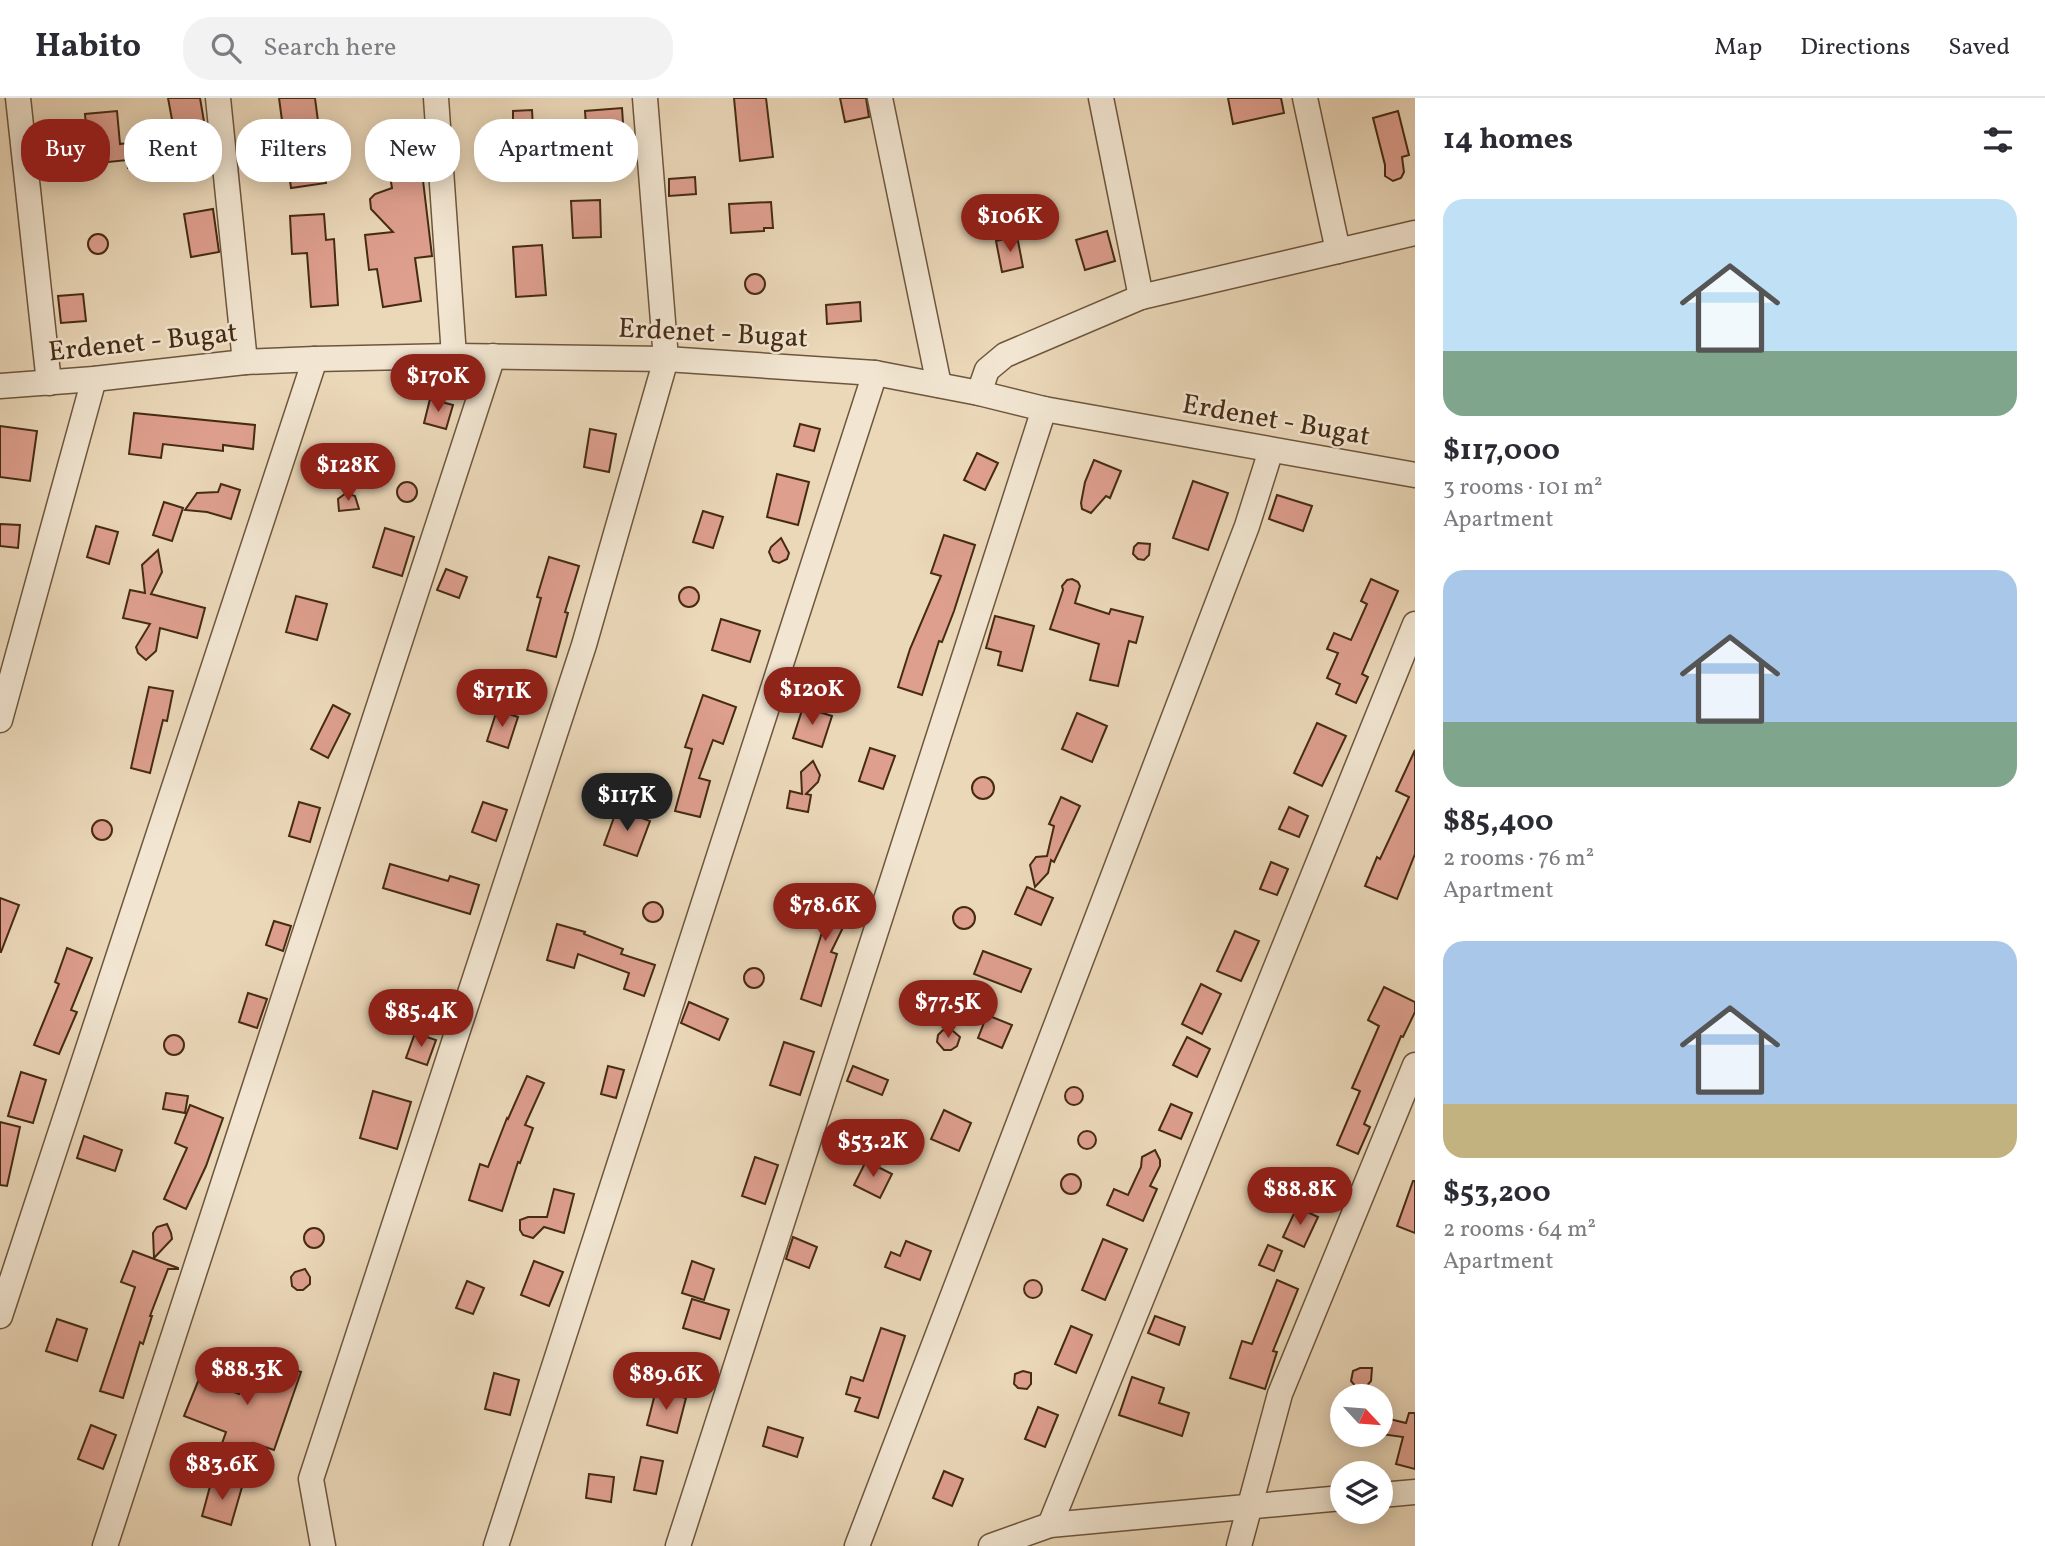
<!DOCTYPE html>
<meta charset="utf-8">
<style>
:root{--surface:#fff;--page:#f2f2f3;--text:#2b2b33;--muted:#7c7c81;--line:#e1e1e2;--accent:#8f2418}
body{margin:0;font-family:Vollkorn,serif;background:var(--page);color:var(--text);height:100vh;display:flex;flex-direction:column;font-size:26px;white-space:nowrap}
*{box-sizing:border-box;margin:0}
p{font-size:23px;color:var(--muted)}
.icon{flex:none;width:38px;height:38px;fill:none;stroke:currentColor;stroke-width:2;stroke-linecap:round;stroke-linejoin:round}
.map{position:relative;flex:1;overflow:hidden}
.panel{display:flex;flex-direction:column;background:var(--surface);width:630px}
.panel>*{flex:none}
.guide{position:absolute;left:21px;top:21px;width:665px;height:63px;display:flex;gap:14px}
.needle{width:46px;rotate:116deg}
.fabs{position:absolute;left:1330px;top:1286px;display:grid;gap:14px}
.fabs a{display:grid;place-items:center;width:63px;height:63px;border-radius:50%;background:var(--surface);box-shadow:0 4px 18px #0003;font-size:35px}
.price{position:absolute;translate:-50% -60px;padding:0 16px;border-radius:24px;background:var(--accent);color:#fff;font-size:23px;line-height:46px;filter:drop-shadow(0 2px 4px #0008)}
.price::after{content:'';position:absolute;left:50%;top:42px;width:21px;height:16px;margin-left:-10px;background:inherit;clip-path:polygon(0 0,100% 0,50% 100%)}
.price.active{background:#222;color:#fff}
ul{padding:0;list-style:none}
li{display:grid;align-content:center;gap:14px;height:371px;padding:0 28px}
li span{display:grid;place-items:center;height:217px;border-radius:21px;color:#555}
li>.icon{margin-inline-start:auto}
span .icon{width:126px;height:126px;fill:#fffc;stroke-width:1}
li b{font-size:30px}
h2{display:flex;justify-content:space-between;align-items:center;height:84px;padding:0 28px;font-size:30px}
.pill{padding:0 24px;border-radius:28px;background:var(--surface);box-shadow:0 4px 18px #0003;font-size:24px;line-height:63px}
.pill.active{background:var(--accent);color:#fff}
header{display:flex;align-items:center;gap:42px;box-sizing:border-box;height:98px;padding:0 35px;background:var(--surface);border-bottom:2px solid var(--line)}
header strong{font-size:33px}
nav{display:flex;gap:38px;margin-inline-start:auto;font-size:24px}
.search{width:490px;height:63px;background:var(--page);display:flex;align-items:center;gap:18px;box-sizing:border-box;padding:0 24px;border-radius:28px;color:var(--muted);font-size:26px}
main{display:flex;flex:1;min-height:0}
.map>svg:first-child{display:block}
.building{fill:#de9f8e;stroke:#452b14;stroke-width:2}
.lines{fill:none;stroke-linecap:round;stroke-linejoin:round}
.minor-casing{stroke:#6e563d;stroke-width:27}
.minor{stroke:#f2e6d2;stroke-width:24}
.labels{text-anchor:middle;dominant-baseline:central;stroke-width:5;stroke-linejoin:round;paint-order:stroke}
.street-label{font-size:28px;fill:#452b14;stroke:#f2e6d2}
</style>
<header>
<strong>Habito</strong>
<div class="search"><svg class="icon" aria-label="search" viewBox="0 0 24 24"><circle cx="10" cy="10" r="6"/><path d="M15 15l6 6"/></svg>Search here</div>
<nav><a>Map</a><a>Directions</a><a>Saved</a></nav>
</header>
<main>
<div class="map">
<svg width="1415" height="1448" viewBox="0 0 1415 1448">
<rect width="100%" height="100%" fill="#ebd8b9"/>
<filter id="stains"><feTurbulence type="fractalNoise" baseFrequency=".00286" numOctaves="4"/><feColorMatrix values="0 0 0 0 .2 0 0 0 0 .09 0 0 0 0 .02 0 0 0 .5 -.17"/></filter>
<radialGradient id="worn" r=".72"><stop offset=".6" stop-color="#630" stop-opacity="0"/><stop offset="1" stop-color="#630" stop-opacity=".3"/></radialGradient>
<g class="building">
<polygon points="168,0 200,0 208,47 156,56 158,66 128,70 127,62 89,66 85,16 117,13 120,46 175,38"/>
<polygon points="279,0 315,0 326,85 291,90"/>
<polygon points="734,0 766,0 773,59 740,63"/>
<polygon points="840,0 866,0 869,19 845,24"/>
<polygon points="1228,0 1281,0 1284,15 1233,26"/>
<polygon points="622,10 625,55 588,58 585,13"/>
<polygon points="532,12 534,47 513,49 513,13"/>
<polygon points="1398,13 1409,57 1402,59 1404,74 1401,80 1393,83 1385,78 1385,67 1373,20"/>
<polygon points="422,74 432,158 415,160 421,203 383,209 377,171 369,172 365,137 393,134 371,111 370,101 375,96 392,90 390,78"/>
<polygon points="695,79 696,96 669,98 669,81"/>
<polygon points="600,102 601,139 573,140 571,103"/>
<polygon points="771,104 773,130 764,130 764,133 731,135 729,106"/>
<polygon points="213,111 219,154 191,159 184,116"/>
<polygon points="324,116 326,142 334,141 338,207 311,209 307,155 292,156 290,118"/>
<polygon points="1107,133 1115,163 1085,172 1076,142"/>
<circle cx="98" cy="146" r="10"/>
<polygon points="1017,138 1023,169 1002,174 996,143"/>
<polygon points="542,147 546,197 516,199 513,149"/>
<circle cx="755" cy="186" r="10"/>
<polygon points="83,196 86,223 61,225 58,198"/>
<polygon points="860,204 861,223 827,226 826,207"/>
<polygon points="430,301 453,307 446,331 424,325"/>
<polygon points="134,315 255,327 253,351 223,347 223,353 163,346 161,360 129,356"/>
<polygon points="800,326 820,331 814,353 794,348"/>
<polygon points="0,328 37,333 30,383 0,379"/>
<polygon points="590,331 616,336 609,374 584,369"/>
<polygon points="977,355 998,365 985,392 964,382"/>
<polygon points="1094,362 1121,373 1110,400 1106,398 1091,415 1082,411 1081,405 1085,384"/>
<polygon points="777,376 809,384 798,427 767,419"/>
<polygon points="1193,383 1228,395 1208,452 1173,440"/>
<circle cx="407" cy="394" r="10"/>
<polygon points="221,386 240,392 231,421 207,414 185,412 197,395 218,394"/>
<polygon points="346,395 355,398 359,411 339,413 338,401"/>
<polygon points="1277,397 1312,408 1303,433 1269,421"/>
<polygon points="164,404 183,410 172,443 153,437"/>
<polygon points="703,413 723,419 713,450 693,444"/>
<polygon points="0,426 20,427 18,450 0,448"/>
<polygon points="96,428 118,434 109,466 87,459"/>
<polygon points="385,430 414,439 402,478 373,469"/>
<polygon points="944,437 975,447 954,513 942,544 939,543 922,597 898,589 910,551 941,478 931,475"/>
<polygon points="781,440 789,455 787,461 779,465 773,463 769,454 771,449"/>
<polygon points="1138,445 1150,446 1149,457 1144,462 1138,461 1133,456 1134,449"/>
<polygon points="158,452 162,474 151,496 205,510 197,540 160,530 156,553 146,562 138,555 136,549 150,526 123,520 130,492 145,495 142,467"/>
<polygon points="549,459 579,468 565,514 568,515 556,559 527,552 541,500 537,499"/>
<polygon points="446,471 467,479 459,500 437,492"/>
<polygon points="1072,481 1078,484 1080,488 1075,505 1109,516 1111,511 1143,519 1136,545 1129,543 1118,588 1090,582 1099,546 1050,531 1063,492 1062,488 1067,482"/>
<polygon points="1371,481 1398,493 1362,576 1368,579 1356,605 1336,596 1340,586 1327,580 1338,555 1327,551 1334,535 1351,542 1367,506 1361,503"/>
<circle cx="689" cy="499" r="10"/>
<polygon points="296,498 327,506 317,542 286,534"/>
<polygon points="995,518 1034,528 1022,573 998,567 1001,554 986,550"/>
<polygon points="721,521 760,533 750,564 712,552"/>
<polygon points="149,589 173,593 167,623 163,622 150,675 131,670"/>
<polygon points="703,597 736,609 723,646 713,642 699,680 710,683 700,719 675,713 692,651 685,649"/>
<polygon points="333,607 350,616 328,660 311,651"/>
<polygon points="803,609 832,618 822,649 793,640"/>
<polygon points="497,612 518,619 508,650 487,643"/>
<polygon points="1077,615 1107,628 1092,664 1062,651"/>
<polygon points="1317,625 1346,638 1322,688 1294,675"/>
<polygon points="870,650 895,658 883,691 859,683"/>
<polygon points="1415,652 1415,756 1397,801 1365,788 1377,759 1380,761 1409,699 1396,693"/>
<polygon points="813,663 820,677 818,684 806,696 811,697 808,714 787,710 790,693 802,696 801,674"/>
<circle cx="983" cy="690" r="11"/>
<polygon points="1061,699 1080,708 1054,764 1051,762 1048,775 1035,789 1030,767 1036,759 1047,758 1054,728 1049,726"/>
<polygon points="299,704 320,710 310,744 289,738"/>
<polygon points="483,704 507,712 496,743 472,734"/>
<polygon points="1289,709 1308,718 1299,739 1279,731"/>
<polygon points="617,711 650,723 637,758 604,747"/>
<circle cx="102" cy="732" r="10"/>
<polygon points="1271,764 1288,771 1277,797 1260,791"/>
<polygon points="390,766 448,783 450,778 479,787 470,816 383,790"/>
<polygon points="1027,789 1053,800 1041,827 1015,816"/>
<polygon points="821,791 854,807 831,854 837,856 821,908 801,901 824,828 807,820"/>
<polygon points="0,800 19,807 1,854 0,854"/>
<circle cx="653" cy="814" r="10"/>
<circle cx="964" cy="820" r="11"/>
<polygon points="274,823 291,828 283,853 266,847"/>
<polygon points="557,826 585,834 584,836 623,851 621,856 655,867 644,898 624,891 629,875 578,856 574,870 547,862"/>
<polygon points="1235,833 1259,843 1241,883 1217,873"/>
<polygon points="67,850 92,860 71,912 77,914 59,956 34,947 59,886 55,884"/>
<polygon points="983,853 1031,871 1021,894 974,876"/>
<circle cx="754" cy="880" r="10"/>
<polygon points="1201,886 1221,896 1202,936 1182,926"/>
<polygon points="1384,889 1415,904 1415,914 1403,939 1401,938 1364,1026 1370,1029 1358,1056 1337,1047 1360,993 1352,990 1379,928 1368,922"/>
<polygon points="248,895 267,901 257,930 239,924"/>
<polygon points="689,904 728,921 719,942 681,925"/>
<polygon points="987,917 1012,927 1002,950 978,940"/>
<polygon points="943,932 953,933 960,939 957,948 951,952 944,952 937,944 938,937"/>
<polygon points="415,935 436,942 427,967 406,960"/>
<circle cx="174" cy="947" r="10"/>
<polygon points="1187,939 1210,951 1197,979 1173,967"/>
<polygon points="784,944 814,954 800,997 770,987"/>
<polygon points="608,968 624,972 616,1000 601,996"/>
<polygon points="853,968 888,982 882,997 847,983"/>
<polygon points="21,974 46,982 33,1025 8,1018"/>
<polygon points="527,978 544,985 525,1027 533,1030 520,1065 518,1064 502,1113 469,1102 480,1066 488,1069 507,1020 508,1021"/>
<circle cx="1074" cy="998" r="9"/>
<polygon points="373,993 411,1004 397,1051 360,1040"/>
<polygon points="166,995 188,998 185,1015 163,1011"/>
<polygon points="1171,1006 1192,1015 1181,1041 1159,1032"/>
<polygon points="190,1007 223,1020 206,1068 186,1111 164,1101 187,1050 175,1045"/>
<polygon points="944,1012 971,1025 959,1053 931,1041"/>
<polygon points="0,1024 20,1029 7,1088 0,1087"/>
<circle cx="1087" cy="1042" r="9"/>
<polygon points="84,1038 122,1052 115,1073 77,1060"/>
<polygon points="1155,1052 1160,1062 1160,1068 1150,1088 1157,1091 1143,1123 1107,1107 1114,1091 1128,1097 1141,1069 1142,1059"/>
<polygon points="755,1059 778,1067 765,1106 742,1098"/>
<polygon points="866,1063 892,1076 880,1100 854,1087"/>
<circle cx="1071" cy="1086" r="10"/>
<polygon points="1413,1083 1415,1083 1415,1135 1397,1128"/>
<polygon points="554,1091 574,1096 564,1135 544,1129 533,1140 523,1137 520,1132 520,1122 528,1119 547,1119"/>
<polygon points="1297,1109 1318,1119 1304,1149 1283,1139"/>
<polygon points="167,1126 171,1135 172,1141 154,1160 153,1135 157,1129"/>
<circle cx="314" cy="1140" r="10"/>
<polygon points="793,1139 817,1149 809,1170 786,1161"/>
<polygon points="1103,1141 1127,1151 1105,1202 1082,1192"/>
<polygon points="906,1143 931,1153 920,1182 885,1169 891,1154 900,1158"/>
<polygon points="1268,1147 1282,1153 1274,1173 1259,1167"/>
<polygon points="133,1153 178,1170 178,1171 168,1171 150,1218 152,1218 143,1246 140,1244 123,1300 100,1293 135,1189 121,1184"/>
<polygon points="534,1163 563,1174 549,1208 521,1197"/>
<polygon points="692,1163 714,1171 704,1202 682,1195"/>
<polygon points="305,1171 310,1179 310,1186 303,1192 297,1192 292,1188 291,1179 295,1174"/>
<polygon points="1277,1182 1298,1191 1273,1253 1277,1254 1265,1291 1230,1280 1242,1243 1252,1246"/>
<circle cx="1033" cy="1191" r="9"/>
<polygon points="467,1183 484,1190 473,1216 456,1210"/>
<polygon points="692,1201 729,1212 720,1241 683,1230"/>
<polygon points="1155,1218 1185,1229 1179,1247 1148,1235"/>
<polygon points="57,1221 87,1231 77,1263 46,1253"/>
<polygon points="1071,1228 1092,1237 1076,1275 1055,1266"/>
<polygon points="881,1230 905,1238 878,1320 855,1313 860,1300 846,1296 851,1279 863,1283"/>
<polygon points="253,1258 301,1274 274,1352 253,1345 248,1361 220,1351 226,1334 184,1318 199,1281 239,1296"/>
<polygon points="1360,1270 1372,1270 1371,1283 1364,1291 1357,1290 1351,1283 1353,1273"/>
<polygon points="1023,1273 1031,1275 1031,1286 1027,1291 1018,1290 1014,1286 1015,1276"/>
<polygon points="494,1275 519,1282 510,1317 485,1311"/>
<polygon points="1132,1279 1164,1290 1159,1305 1189,1315 1182,1338 1119,1317"/>
<polygon points="656,1292 686,1300 677,1335 647,1327"/>
<polygon points="1038,1309 1058,1317 1045,1349 1025,1341"/>
<polygon points="1409,1315 1415,1315 1415,1371 1396,1366 1403,1339 1381,1336 1381,1319 1406,1325"/>
<polygon points="91,1327 116,1337 103,1371 78,1361"/>
<polygon points="768,1329 803,1340 797,1359 763,1348"/>
<polygon points="641,1359 663,1363 656,1396 634,1392"/>
<polygon points="944,1373 963,1381 952,1408 933,1400"/>
<polygon points="589,1376 614,1379 611,1404 586,1400"/>
<polygon points="212,1381 242,1389 231,1427 202,1418"/>
</g>
<g class="lines">
<defs>
<g id="minor">
<polyline points="18,0 49,285"/>
<polyline points="218,0 245,264"/>
<polyline points="436,0 454,258"/>
<polyline points="880,0 939,287"/>
<polyline points="1101,0 1141,199"/>
<polyline points="1305,0 1338,153"/>
<polyline points="0,288 94,281 245,264 315,261 454,258 666,261 875,275 979,295 1044,311 1415,377"/>
<polyline points="979,295 987,272 1005,257 1141,199 1415,135"/>
<polyline points="0,622 94,281"/>
<polyline points="0,1218 315,261"/>
<polyline points="1381,1397 1415,1394"/>
<polyline points="1050,1427 1415,526"/>
<polyline points="105,1448 493,258"/>
<polyline points="323,1448 311,1381 584,547 666,261 645,0"/>
<polyline points="496,1448 875,275"/>
<polyline points="678,1448 1044,311"/>
<polyline points="857,1448 1247,428 1271,352"/>
<polyline points="991,1448 1050,1427 1342,1400"/>
<polyline points="1239,1448 1280,1296 1415,967"/>
</g>
</defs>
<use href="#minor" class="minor-casing"/>
<use href="#minor" class="minor"/>
</g>
<g class="labels">
<g class="street-label">
<text transform="translate(713 236) rotate(3)">Erdenet - Bugat</text>
<text transform="translate(143 245) rotate(-6)">Erdenet - Bugat</text>
<text transform="translate(1276 323) rotate(10)">Erdenet - Bugat</text>
</g>
</g>
<rect width="100%" height="100%" filter="url(#stains)"/>
<rect width="100%" height="100%" fill="url(#worn)"/>
</svg>
<div class="fabs">
<a><svg class="needle" viewBox="-14 -14 28 28"><path d="M0-13l5 13h-10z" fill="#e53935"/><path d="M0 13l5-13h-10z" fill="#7c7c81"/></svg></a>
<a><svg class="icon" aria-label="layers" viewBox="0 0 24 24"><path d="M12 4l9 5-9 5-9-5zM3 14l9 5 9-5"/></svg></a>
</div>
<b class="price" style="left:1010px;top:156px">$106K</b>
<b class="price" style="left:438px;top:316px">$170K</b>
<b class="price" style="left:348px;top:405px">$128K</b>
<b class="price" style="left:812px;top:629px">$120K</b>
<b class="price" style="left:502px;top:631px">$171K</b>
<b class="price active" style="left:627px;top:735px">$117K</b>
<b class="price" style="left:825px;top:845px">$78.6K</b>
<b class="price" style="left:948px;top:942px">$77.5K</b>
<b class="price" style="left:421px;top:951px">$85.4K</b>
<b class="price" style="left:873px;top:1081px">$53.2K</b>
<b class="price" style="left:1300px;top:1129px">$88.8K</b>
<b class="price" style="left:247px;top:1309px">$88.3K</b>
<b class="price" style="left:666px;top:1314px">$89.6K</b>
<b class="price" style="left:222px;top:1404px">$83.6K</b>
<div class="guide">
<a class="pill active">Buy</a>
<a class="pill">Rent</a>
<a class="pill">Filters</a>
<a class="pill">New</a>
<a class="pill">Apartment</a>
</div>
</div>
<section class="panel">
<h2>14 homes<svg class="icon" aria-label="filters" viewBox="0 0 24 24"><path d="M4 7h16M4 17h16"/><circle cx="9" cy="7" r="2"/><circle cx="15" cy="17" r="2"/></svg></h2>
<ul>
<li><span style="background:linear-gradient(#bfe0f5 70%,#7fa58c 0)"><svg class="icon" aria-label="home" viewBox="0 0 24 24"><path d="M3 11l9-7 9 7M6 9v11h12V9"/></svg></span><div><b>$117,000</b><p>3 rooms · 101 m²</p><p>Apartment</p></div></li>
<li><span style="background:linear-gradient(#a9c7e8 70%,#7fa58c 0)"><svg class="icon" aria-label="home" viewBox="0 0 24 24"><path d="M3 11l9-7 9 7M6 9v11h12V9"/></svg></span><div><b>$85,400</b><p>2 rooms · 76 m²</p><p>Apartment</p></div></li>
<li><span style="background:linear-gradient(#a9c7e8 75%,#c2b280 0)"><svg class="icon" aria-label="home" viewBox="0 0 24 24"><path d="M3 11l9-7 9 7M6 9v11h12V9"/></svg></span><div><b>$53,200</b><p>2 rooms · 64 m²</p><p>Apartment</p></div></li>
</ul>
</section>
</main>
